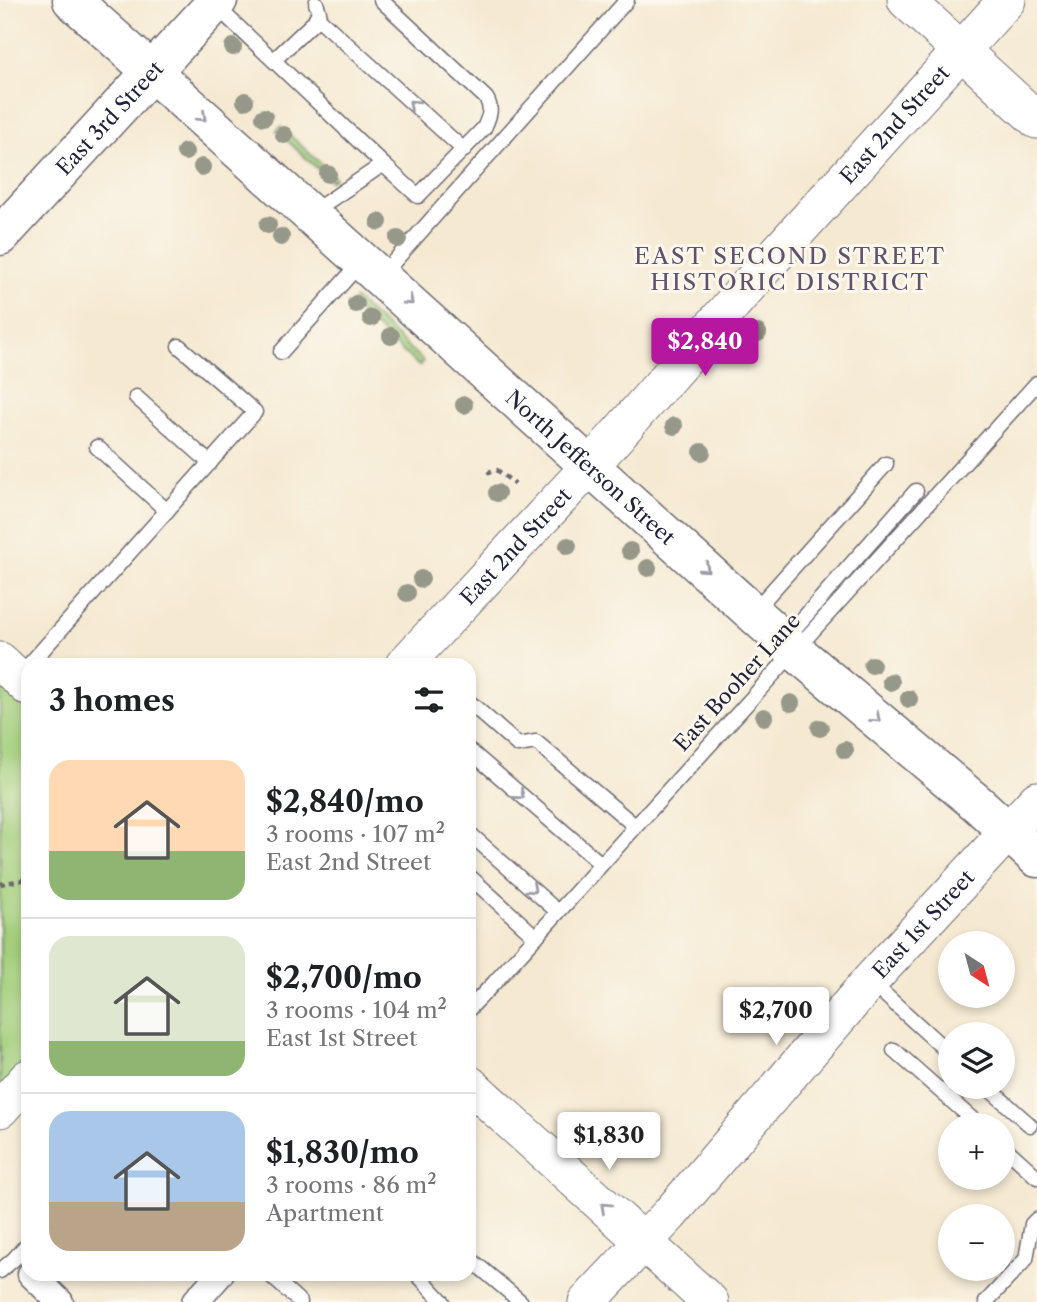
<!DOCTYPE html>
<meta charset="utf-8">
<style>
:root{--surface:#fff;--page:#f6f6f6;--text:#202124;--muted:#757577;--line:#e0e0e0;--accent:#b5179e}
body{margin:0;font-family:"Libre Caslon Text",serif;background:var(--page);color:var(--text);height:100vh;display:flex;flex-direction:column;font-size:26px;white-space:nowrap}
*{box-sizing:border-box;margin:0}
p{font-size:23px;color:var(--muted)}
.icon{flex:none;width:38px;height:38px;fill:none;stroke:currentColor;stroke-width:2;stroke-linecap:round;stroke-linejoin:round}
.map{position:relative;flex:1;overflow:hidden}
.side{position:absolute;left:21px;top:658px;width:455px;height:623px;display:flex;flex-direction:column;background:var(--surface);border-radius:21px;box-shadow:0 4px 10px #0003}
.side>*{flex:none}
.needle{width:46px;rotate:144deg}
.tools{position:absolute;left:938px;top:931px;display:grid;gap:14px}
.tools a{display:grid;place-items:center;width:77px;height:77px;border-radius:50%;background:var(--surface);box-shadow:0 4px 10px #0003;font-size:35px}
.price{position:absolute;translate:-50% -60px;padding:0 16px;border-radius:7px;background:#fff;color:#222;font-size:23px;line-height:46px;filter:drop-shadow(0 2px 4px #0008)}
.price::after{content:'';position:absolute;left:50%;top:42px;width:21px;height:16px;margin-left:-10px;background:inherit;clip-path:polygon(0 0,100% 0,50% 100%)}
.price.on{background:var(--accent);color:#fff}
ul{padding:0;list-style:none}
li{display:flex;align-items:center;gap:21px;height:175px;padding:0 28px}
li+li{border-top:2px solid var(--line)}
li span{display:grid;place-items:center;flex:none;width:196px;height:140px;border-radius:21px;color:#555}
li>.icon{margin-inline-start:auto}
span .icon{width:84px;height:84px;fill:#fffc;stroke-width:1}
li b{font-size:30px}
h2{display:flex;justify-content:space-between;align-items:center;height:84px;padding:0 28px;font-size:30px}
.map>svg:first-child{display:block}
.green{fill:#a3cf7c;stroke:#62785c;stroke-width:2}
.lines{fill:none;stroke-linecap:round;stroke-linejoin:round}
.lane-casing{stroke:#6c6870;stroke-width:17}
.street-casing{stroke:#6c6870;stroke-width:29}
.secondary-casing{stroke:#6c6870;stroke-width:39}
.primary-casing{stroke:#6c6870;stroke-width:41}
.path{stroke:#6c6870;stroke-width:4.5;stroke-dasharray:5 5;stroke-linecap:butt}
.lane{stroke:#fff;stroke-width:14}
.street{stroke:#fff;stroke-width:26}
.secondary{stroke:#fff;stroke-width:37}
.primary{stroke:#fff;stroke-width:38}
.tree{fill:#969889}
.oneway{stroke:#9c9ca7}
.labels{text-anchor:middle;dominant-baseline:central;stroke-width:6;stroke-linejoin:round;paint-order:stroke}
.street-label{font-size:21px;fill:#22223b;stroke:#fbf7ec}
.neighbourhood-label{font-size:23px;letter-spacing:2px;fill:#61516d;stroke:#fbf7ec}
</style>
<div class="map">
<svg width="1037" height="1302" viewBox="0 0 1037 1302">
<rect width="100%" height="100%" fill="#fbf7ec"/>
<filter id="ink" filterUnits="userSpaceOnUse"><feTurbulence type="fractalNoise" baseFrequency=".0143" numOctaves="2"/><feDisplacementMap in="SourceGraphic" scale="14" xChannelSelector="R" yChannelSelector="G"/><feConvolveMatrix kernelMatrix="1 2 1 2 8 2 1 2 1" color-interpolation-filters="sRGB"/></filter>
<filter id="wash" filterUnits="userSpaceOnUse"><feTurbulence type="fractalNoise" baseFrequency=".00686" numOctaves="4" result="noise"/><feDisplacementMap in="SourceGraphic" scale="28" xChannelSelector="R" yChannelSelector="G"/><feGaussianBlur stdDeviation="1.57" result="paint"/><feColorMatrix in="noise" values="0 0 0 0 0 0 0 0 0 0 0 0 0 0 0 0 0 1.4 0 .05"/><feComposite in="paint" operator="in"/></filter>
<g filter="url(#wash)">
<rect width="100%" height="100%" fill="#f5e9d2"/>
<g class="green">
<polygon points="281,127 335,177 331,181 277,131"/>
<polygon points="355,299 423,361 419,366 350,304"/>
<polygon points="0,661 28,687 28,1078 0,1109"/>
</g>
</g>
<g filter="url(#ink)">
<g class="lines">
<defs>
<g id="lane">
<polyline points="216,6 385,166"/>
<polyline points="317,17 464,150"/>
<polyline points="274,60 314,22 319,12 316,3"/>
<path d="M311,213L379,167L385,166L418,196L484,128C489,117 493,109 486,98L381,0"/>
<polyline points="382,275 627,0"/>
<polyline points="281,352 362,261"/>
<polyline points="136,397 210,463"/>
<polyline points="97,447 167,511"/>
<polyline points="754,611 886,464"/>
<polyline points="785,639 916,491"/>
<polyline points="29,665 255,412 179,346"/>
<polyline points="469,702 518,745 536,742 635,826"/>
<polyline points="469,750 601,864"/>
<polyline points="469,833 558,912"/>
<polyline points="469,876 536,937"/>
<polyline points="871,982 950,1054"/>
<polyline points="469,1009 494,983 1037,383"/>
<polyline points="894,1050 979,1125"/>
<polyline points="987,1087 1030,1125"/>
<polyline points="1003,1146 1037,1177"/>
<polyline points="469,1258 521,1302"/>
<polyline points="0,1271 14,1259 28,1243"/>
<polyline points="269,1274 300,1302"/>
<polyline points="417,1274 443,1302"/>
<polyline points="986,1302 1026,1259 1032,1224 1037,1219"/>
</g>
<g id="street">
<polyline points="31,1274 60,1302"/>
<polyline points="195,1302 220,1274"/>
</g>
<g id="secondary">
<polyline points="906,0 1037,120"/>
<polyline points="0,661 28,687"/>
<path id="s1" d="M404,665L591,465L762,270L1007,0"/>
<polyline points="469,1084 710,1302"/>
<polyline points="0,1109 28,1078"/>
<path id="s2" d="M587,1302L669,1215L870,981L1037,800"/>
</g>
<g id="primary">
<path id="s3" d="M72,0L794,650L979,805L1037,858"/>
<path id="s4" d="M0,236L218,0"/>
</g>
</defs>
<use href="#lane" class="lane-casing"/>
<use href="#street" class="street-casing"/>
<use href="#secondary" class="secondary-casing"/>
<use href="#primary" class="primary-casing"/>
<g class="path">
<polyline points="488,474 491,471 497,470 515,484"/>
<polyline points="0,884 28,879"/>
</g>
<use href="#lane" class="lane"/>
<use href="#street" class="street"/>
<use href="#secondary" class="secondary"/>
<use href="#primary" class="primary"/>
</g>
<g class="tree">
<circle cx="233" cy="47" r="9"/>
<circle cx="245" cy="101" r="9"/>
<circle cx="264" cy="117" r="9"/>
<circle cx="284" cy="135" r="9"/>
<circle cx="185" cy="152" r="9"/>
<circle cx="202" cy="167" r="9"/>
<circle cx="328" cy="174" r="9"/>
<circle cx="379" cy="222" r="9"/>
<circle cx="268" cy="225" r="9"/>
<circle cx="281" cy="237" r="9"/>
<circle cx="398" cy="239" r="9"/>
<circle cx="356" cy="304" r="9"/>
<circle cx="371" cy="318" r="9"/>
<circle cx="758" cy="333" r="9"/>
<circle cx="391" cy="336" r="9"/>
<circle cx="464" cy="405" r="9"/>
<circle cx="674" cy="426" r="9"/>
<circle cx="702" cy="452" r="9"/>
<circle cx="497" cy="493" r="9"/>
<circle cx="568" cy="546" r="9"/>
<circle cx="630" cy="551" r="9"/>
<circle cx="648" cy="568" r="9"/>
<circle cx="421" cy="579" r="9"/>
<circle cx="407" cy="593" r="9"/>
<circle cx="872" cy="665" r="9"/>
<circle cx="891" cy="682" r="9"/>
<circle cx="909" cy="699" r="9"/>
<circle cx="791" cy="703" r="9"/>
<circle cx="764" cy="717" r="9"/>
<circle cx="820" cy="728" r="9"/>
<circle cx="845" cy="750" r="9"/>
</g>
<defs><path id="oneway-chevron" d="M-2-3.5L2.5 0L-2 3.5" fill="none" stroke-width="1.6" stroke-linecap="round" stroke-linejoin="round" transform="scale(1.75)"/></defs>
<g class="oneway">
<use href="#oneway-chevron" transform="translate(413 104) rotate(-138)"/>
<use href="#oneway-chevron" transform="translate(202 117) rotate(42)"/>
<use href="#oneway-chevron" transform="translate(409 301) rotate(42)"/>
<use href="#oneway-chevron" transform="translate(705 568) rotate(42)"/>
<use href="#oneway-chevron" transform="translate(876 718) rotate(40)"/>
<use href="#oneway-chevron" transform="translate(520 795) rotate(41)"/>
<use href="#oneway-chevron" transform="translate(532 889) rotate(42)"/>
<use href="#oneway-chevron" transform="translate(605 1207) rotate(-138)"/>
</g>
</g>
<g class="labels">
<g class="street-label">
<text stroke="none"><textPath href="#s4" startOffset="161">East 3rd Street</textPath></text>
<text stroke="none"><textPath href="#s1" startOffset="730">East 2nd Street</textPath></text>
<text stroke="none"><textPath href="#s3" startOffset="698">North Jefferson Street</textPath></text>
<text stroke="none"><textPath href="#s1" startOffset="163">East 2nd Street</textPath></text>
<text transform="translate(737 682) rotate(-48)">East Booher Lane</text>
<text stroke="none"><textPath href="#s2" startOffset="506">East 1st Street</textPath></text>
</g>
<g class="neighbourhood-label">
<text x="790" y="256">EAST SECOND STREET<tspan x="790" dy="26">HISTORIC DISTRICT</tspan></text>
</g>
</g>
</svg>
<div class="tools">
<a><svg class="needle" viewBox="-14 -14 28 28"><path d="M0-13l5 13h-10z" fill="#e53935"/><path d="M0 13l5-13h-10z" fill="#757577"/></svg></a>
<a><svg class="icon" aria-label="layers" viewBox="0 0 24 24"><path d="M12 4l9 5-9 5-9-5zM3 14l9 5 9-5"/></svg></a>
<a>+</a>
<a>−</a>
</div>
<b class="price on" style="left:705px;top:378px">$2,840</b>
<b class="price" style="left:776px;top:1047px">$2,700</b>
<b class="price" style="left:609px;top:1172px">$1,830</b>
<section class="side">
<h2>3 homes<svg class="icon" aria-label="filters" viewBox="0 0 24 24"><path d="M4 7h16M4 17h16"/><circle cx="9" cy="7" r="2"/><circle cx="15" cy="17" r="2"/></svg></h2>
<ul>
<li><span style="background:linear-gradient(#ffd9b3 65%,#8fb573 0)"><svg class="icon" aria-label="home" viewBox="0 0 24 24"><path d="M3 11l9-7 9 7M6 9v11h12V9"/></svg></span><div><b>$2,840/mo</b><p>3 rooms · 107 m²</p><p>East 2nd Street</p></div></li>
<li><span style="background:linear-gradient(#dfe7d0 75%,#8fb573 0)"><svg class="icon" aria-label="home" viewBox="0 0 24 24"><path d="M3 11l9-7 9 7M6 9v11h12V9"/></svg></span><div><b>$2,700/mo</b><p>3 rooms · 104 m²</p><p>East 1st Street</p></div></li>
<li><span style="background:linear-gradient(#a9c7e8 65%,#b9a48a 0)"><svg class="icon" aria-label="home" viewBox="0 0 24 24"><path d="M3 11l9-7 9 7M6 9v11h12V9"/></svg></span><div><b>$1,830/mo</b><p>3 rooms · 86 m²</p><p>Apartment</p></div></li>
</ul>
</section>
</div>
